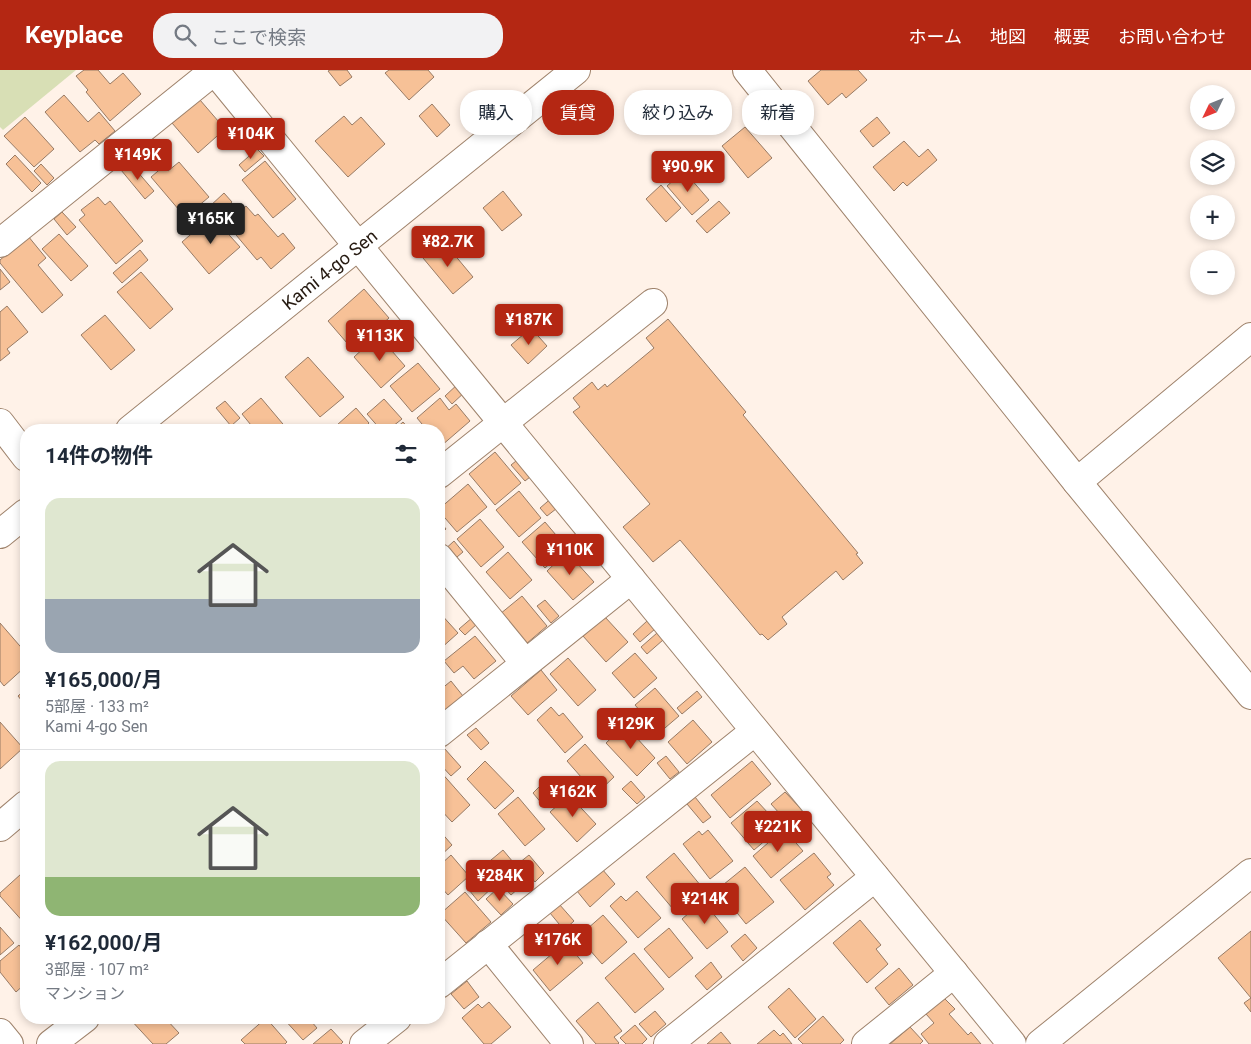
<!DOCTYPE html>
<html lang="ja">
<meta charset="utf-8">
<style>
:root{--surface:#fff;--page:#f2f2f3;--text:#1f2937;--muted:#747a83;--line:#e0e1e3;--accent:#b42713}
body{margin:0;font-family:Roboto,"Noto Sans JP",sans-serif;background:var(--page);color:var(--text);height:100vh;display:flex;flex-direction:column;font-size:19px;white-space:nowrap}
*{box-sizing:border-box;margin:0}
p{font-size:16px;color:var(--muted)}
.icon{flex:none;width:28px;height:28px;fill:none;stroke:currentColor;stroke-width:2;stroke-linecap:round;stroke-linejoin:round}
.map{position:relative;flex:1;overflow:hidden}
.drawer{position:absolute;left:20px;top:354px;width:425px;height:600px;display:flex;flex-direction:column;background:var(--surface);border-radius:20px;box-shadow:0 2px 8px #0003}
.drawer>*{flex:none}
.banner{position:absolute;left:460px;top:20px;width:475px;height:45px;display:flex;gap:10px}
.needle{width:32px;rotate:227deg}
.fabs{position:absolute;left:1190px;top:15px;display:grid;gap:10px}
.fabs a{display:grid;place-items:center;width:45px;height:45px;border-radius:50%;background:var(--surface);box-shadow:0 2px 8px #0003;font-size:25px}
.price{position:absolute;translate:-50% -42px;padding:0 11px;border-radius:5px;background:var(--accent);color:#fff;font-size:16px;line-height:32px;filter:drop-shadow(0 1px 2px #0008)}
.price::after{content:'';position:absolute;left:50%;top:30px;width:15px;height:11px;margin-left:-8px;background:inherit;clip-path:polygon(0 0,100% 0,50% 100%)}
.price.selected{background:#222;color:#fff}
ul{padding:0;list-style:none}
li{display:grid;align-content:center;gap:10px;height:265px;padding:0 25px}
li+li{border-top:1px solid var(--line)}
li span{display:grid;place-items:center;height:155px;border-radius:15px;color:#555}
li>.icon{margin-inline-start:auto}
span .icon{width:90px;height:90px;fill:#fffc;stroke-width:1}
li b{font-size:21px}
h2{display:flex;justify-content:space-between;align-items:center;height:60px;padding:0 25px;font-size:21px}
.chip{padding:0 18px;border-radius:20px;background:var(--surface);box-shadow:0 2px 8px #0003;font-size:18px;line-height:45px}
.chip.selected{background:var(--accent);color:#fff}
header{display:flex;align-items:center;gap:30px;box-sizing:border-box;height:70px;padding:0 25px;background:var(--accent);color:#fff}
header strong{font-size:24px}
nav{display:flex;gap:28px;margin-inline-start:auto;font-size:18px}
.search{width:350px;height:45px;background:var(--page);display:flex;align-items:center;gap:12px;box-sizing:border-box;padding:0 18px;border-radius:20px;color:var(--muted);font-size:19px}
.map>svg:first-child{display:block}
.green{fill:#d8dfb5}
.building{fill:#f7c197;stroke:#987b65}
.lines{fill:none;stroke-linecap:round;stroke-linejoin:round}
.street-casing{stroke:#9f836c;stroke-width:30}
.secondary-casing{stroke:#9f836c;stroke-width:30}
.street{stroke:#fff;stroke-width:28}
.secondary{stroke:#fff;stroke-width:28}
.labels{text-anchor:middle;dominant-baseline:central;stroke-width:4;stroke-linejoin:round;paint-order:stroke}
.street-label{font-size:18px;fill:#261a11;stroke:#fff}
</style>
<header>
<strong>Keyplace</strong>
<div class="search"><svg class="icon" aria-label="search" viewBox="0 0 24 24"><circle cx="10" cy="10" r="6"/><path d="M15 15l6 6"/></svg>ここで検索</div>
<nav><a>ホーム</a><a>地図</a><a>概要</a><a>お問い合わせ</a></nav>
</header>
<div class="map">
<svg width="1251" height="974" viewBox="0 0 1251 974">
<rect width="100%" height="100%" fill="#fff2e8"/>
<polygon class="green" points="0,0 76,0 3,60 0,57"/>
<g class="building">
<polygon points="84,0 98,0 110,14 123,3 141,24 110,51 86,22 88,20 76,6"/>
<polygon points="330,0 347,0 352,7 340,16 328,1"/>
<polygon points="389,0 428,0 434,7 409,30 385,3"/>
<polygon points="821,0 858,0 867,10 846,28 842,23 828,35 808,11"/>
<polygon points="64,25 88,52 99,42 115,61 99,74 95,70 80,82 45,42"/>
<polygon points="200,30 225,59 198,83 172,53"/>
<polygon points="432,34 450,55 437,67 419,46"/>
<polygon points="344,46 352,55 361,47 385,74 348,107 315,71"/>
<polygon points="25,47 54,79 34,97 4,66"/>
<polygon points="877,47 890,63 873,77 860,61"/>
<polygon points="745,57 772,88 748,108 722,76"/>
<polygon points="904,71 919,87 928,79 937,90 907,116 903,112 894,121 873,97"/>
<polygon points="257,79 264,86 245,102 239,95"/>
<polygon points="15,85 41,113 32,122 6,94"/>
<polygon points="265,91 296,129 273,148 242,110"/>
<polygon points="179,92 209,127 185,147 151,107 164,96 168,101"/>
<polygon points="130,93 154,121 145,129 121,100"/>
<polygon points="41,94 54,108 47,115 34,101"/>
<polygon points="684,101 709,130 692,145 667,116"/>
<polygon points="661,115 681,138 666,152 646,129"/>
<polygon points="503,121 522,145 502,161 483,138"/>
<polygon points="224,123 232,132 217,146 209,137"/>
<polygon points="98,127 105,135 110,131 143,171 116,194 79,150 85,145 81,140"/>
<polygon points="719,131 730,143 707,163 696,151"/>
<polygon points="246,136 255,146 258,144 278,167 283,163 295,178 271,199 261,187 257,190 226,153"/>
<polygon points="62,142 76,157 67,165 54,149"/>
<polygon points="212,146 240,177 209,204 182,172"/>
<polygon points="59,164 88,196 71,211 42,179"/>
<polygon points="28,166 46,188 38,195 63,225 42,243 0,193 0,190"/>
<polygon points="443,171 473,207 453,224 423,188"/>
<polygon points="140,180 148,190 122,213 113,203"/>
<polygon points="0,199 10,212 0,220"/>
<polygon points="141,202 173,239 150,259 117,222"/>
<polygon points="364,219 389,248 353,280 328,251"/>
<polygon points="7,236 28,262 7,279 10,283 0,291 0,242"/>
<polygon points="105,245 135,280 111,300 81,265"/>
<polygon points="668,249 746,342 743,345 858,483 856,484 863,493 843,510 836,501 782,547 787,554 768,570 762,564 760,565 680,470 653,492 623,457 650,434 573,342 580,337 573,328 592,312 598,320 605,314 607,317 654,278 646,268"/>
<polygon points="531,258 547,276 528,294 511,275"/>
<polygon points="378,265 405,296 381,318 354,287"/>
<polygon points="308,287 344,327 320,347 285,307"/>
<polygon points="418,293 440,319 412,342 390,316"/>
<polygon points="459,313 467,320 452,334 445,326"/>
<polygon points="261,328 288,360 255,360 242,344"/>
<polygon points="440,328 449,340 456,334 470,351 441,376 439,374 439,360 427,360 417,348"/>
<polygon points="384,329 402,349 388,360 381,360 367,344"/>
<polygon points="225,331 240,348 231,356 216,338"/>
<polygon points="356,338 369,353 362,360 341,360 337,355"/>
<polygon points="403,352 410,360 394,360"/>
<polygon points="495,382 521,413 495,435 469,404"/>
<polygon points="521,387 535,403 525,411 511,395"/>
<polygon points="468,414 487,437 457,462 439,441 439,439"/>
<polygon points="519,421 541,448 519,467 496,440"/>
<polygon points="554,426 561,435 547,446 540,438"/>
<polygon points="480,449 504,477 481,497 457,469"/>
<polygon points="439,450 446,459 439,465"/>
<polygon points="545,452 567,478 545,498 522,472"/>
<polygon points="585,468 592,476 578,488 571,480"/>
<polygon points="454,471 463,482 451,492 442,482"/>
<polygon points="508,482 532,510 510,529 486,502"/>
<polygon points="567,482 594,512 573,530 547,501"/>
<polygon points="522,526 547,556 526,574 500,544"/>
<polygon points="545,530 559,546 551,553 537,536"/>
<polygon points="439,542 458,563 439,580"/>
<polygon points="473,547 478,553 465,565 459,559"/>
<polygon points="605,547 628,572 606,592 583,566"/>
<polygon points="647,551 655,559 640,572 633,564"/>
<polygon points="0,553 26,583 26,596 4,616 0,611"/>
<polygon points="657,563 663,570 647,584 641,577"/>
<polygon points="475,566 496,591 474,609 463,596 454,603 444,591"/>
<polygon points="635,583 657,608 634,628 612,603"/>
<polygon points="568,588 596,620 578,636 550,604"/>
<polygon points="541,600 557,620 528,645 511,626"/>
<polygon points="451,611 463,626 439,647 439,618 440,620"/>
<polygon points="655,618 679,646 659,663 635,635"/>
<polygon points="26,619 26,636 18,626"/>
<polygon points="697,621 702,627 682,644 677,638"/>
<polygon points="551,637 559,646 563,643 583,667 565,683 537,650"/>
<polygon points="693,650 712,672 687,694 668,672"/>
<polygon points="0,652 23,678 0,699"/>
<polygon points="625,655 655,688 637,706 606,673"/>
<polygon points="476,658 489,673 481,680 467,665"/>
<polygon points="585,674 614,707 596,724 567,691"/>
<polygon points="444,678 461,697 451,706 439,693 439,683"/>
<polygon points="666,686 679,702 670,709 657,693"/>
<polygon points="485,691 514,721 495,739 467,709"/>
<polygon points="752,691 771,714 730,748 711,725"/>
<polygon points="439,700 470,735 452,752 439,738"/>
<polygon points="631,711 645,727 637,734 622,719"/>
<polygon points="541,715 552,728 543,735 533,723"/>
<polygon points="785,722 803,741 789,754 771,734"/>
<polygon points="569,725 596,754 577,772 550,742"/>
<polygon points="518,727 545,759 525,776 498,744"/>
<polygon points="695,727 711,747 703,753 687,734"/>
<polygon points="757,731 781,757 754,780 731,753"/>
<polygon points="784,759 803,781 771,808 753,786"/>
<polygon points="439,760 452,775 439,787"/>
<polygon points="708,760 733,791 710,809 683,774 699,761 702,765"/>
<polygon points="503,780 528,810 511,825 485,795"/>
<polygon points="674,783 701,816 673,839 646,807"/>
<polygon points="814,783 831,804 827,807 834,815 805,840 780,810"/>
<polygon points="451,785 469,806 448,825 439,815 439,796"/>
<polygon points="529,785 544,803 535,812 519,793"/>
<polygon points="745,797 774,832 746,854 718,819"/>
<polygon points="602,799 615,814 590,837 577,821"/>
<polygon points="488,803 497,813 478,831 469,820"/>
<polygon points="21,804 26,810 26,855 0,826 0,823"/>
<polygon points="498,818 513,834 501,845 486,829"/>
<polygon points="637,821 661,848 638,868 610,836 621,826 626,831"/>
<polygon points="465,822 491,852 466,873 440,844"/>
<polygon points="703,831 728,862 707,879 682,849"/>
<polygon points="559,834 574,851 564,860 550,843"/>
<polygon points="603,845 627,872 602,894 582,871 591,863 587,859"/>
<polygon points="860,850 881,875 876,879 888,894 867,913 833,873"/>
<polygon points="0,857 14,873 0,885"/>
<polygon points="669,858 693,888 669,908 644,879"/>
<polygon points="1251,861 1251,928 1218,888"/>
<polygon points="745,864 757,878 743,891 731,876"/>
<polygon points="566,872 583,893 550,921 533,900"/>
<polygon points="19,875 26,884 26,913 16,922 0,902 0,891"/>
<polygon points="634,883 664,919 635,943 605,908"/>
<polygon points="711,892 722,907 707,920 695,906"/>
<polygon points="899,898 913,915 889,935 875,918"/>
<polygon points="467,911 479,927 464,939 451,924"/>
<polygon points="789,918 816,949 795,968 768,937"/>
<polygon points="944,928 955,939 949,944 968,965 971,962 981,974 929,974 921,964 934,953 926,944"/>
<polygon points="1251,928 1251,942 1244,933"/>
<polygon points="489,932 511,957 491,974 484,974 462,948 478,934 482,938"/>
<polygon points="598,932 622,961 614,967 619,973 618,974 596,974 576,951"/>
<polygon points="655,941 666,954 651,967 639,954"/>
<polygon points="823,946 844,970 840,974 803,974 798,969"/>
<polygon points="129,948 165,948 179,963 166,974 153,974"/>
<polygon points="215,948 227,948 220,953"/>
<polygon points="266,948 287,972 285,974 245,974 241,970"/>
<polygon points="283,948 315,948 311,951 317,958 303,970"/>
<polygon points="635,955 647,969 642,974 626,974 620,968"/>
<polygon points="910,957 923,971 920,974 890,974"/>
<polygon points="331,959 343,972 341,974 313,974"/>
<polygon points="774,960 780,966 783,963 792,974 757,974"/>
<polygon points="721,962 731,974 707,974"/>
</g>
<g class="lines">
<defs>
<g id="street">
<polyline points="214,0 1012,974"/>
<polyline points="0,173 215,0"/>
<polyline points="0,353 26,387"/>
<polyline points="439,404 653,233"/>
<polyline points="1077,412 1251,267"/>
<polyline points="439,488 525,593"/>
<polyline points="439,663 631,509"/>
<polyline points="0,757 26,735"/>
<polyline points="488,874 569,974"/>
<polyline points="439,914 755,661"/>
<polyline points="0,963 9,974"/>
<polyline points="51,974 85,948"/>
<polyline points="364,974 397,948"/>
<polyline points="668,974 875,807"/>
<polyline points="866,974 954,903"/>
<polyline points="1040,974 1251,803"/>
</g>
<g id="secondary">
<polyline points="747,0 1077,412 1251,625"/>
<path id="s1" d="M130,360L576,0"/>
<polyline points="0,464 26,443"/>
</g>
</defs>
<use href="#street" class="street-casing"/>
<use href="#secondary" class="secondary-casing"/>
<use href="#street" class="street"/>
<use href="#secondary" class="secondary"/>
</g>
<g class="labels">
<g class="street-label">
<text stroke="none"><textPath href="#s1" startOffset="256">Kami 4-go Sen</textPath></text>
</g>
</g>
</svg>
<div class="fabs">
<a><svg class="needle" viewBox="-14 -14 28 28"><path d="M0-13l5 13h-10z" fill="#e53935"/><path d="M0 13l5-13h-10z" fill="#747a83"/></svg></a>
<a><svg class="icon" aria-label="layers" viewBox="0 0 24 24"><path d="M12 4l9 5-9 5-9-5zM3 14l9 5 9-5"/></svg></a>
<a>+</a>
<a>−</a>
</div>
<b class="price" style="left:251px;top:90px">¥104K</b>
<b class="price" style="left:138px;top:111px">¥149K</b>
<b class="price" style="left:688px;top:123px">¥90.9K</b>
<b class="price selected" style="left:211px;top:175px">¥165K</b>
<b class="price" style="left:448px;top:198px">¥82.7K</b>
<b class="price" style="left:529px;top:276px">¥187K</b>
<b class="price" style="left:380px;top:292px">¥113K</b>
<b class="price" style="left:570px;top:506px">¥110K</b>
<b class="price" style="left:631px;top:680px">¥129K</b>
<b class="price" style="left:573px;top:748px">¥162K</b>
<b class="price" style="left:778px;top:783px">¥221K</b>
<b class="price" style="left:500px;top:832px">¥284K</b>
<b class="price" style="left:705px;top:855px">¥214K</b>
<b class="price" style="left:558px;top:896px">¥176K</b>
<div class="banner">
<a class="chip">購入</a>
<a class="chip selected">賃貸</a>
<a class="chip">絞り込み</a>
<a class="chip">新着</a>
</div>
<section class="drawer">
<h2>14件の物件<svg class="icon" aria-label="filters" viewBox="0 0 24 24"><path d="M4 7h16M4 17h16"/><circle cx="9" cy="7" r="2"/><circle cx="15" cy="17" r="2"/></svg></h2>
<ul>
<li><span style="background:linear-gradient(#dfe7d0 65%,#9aa5b1 0)"><svg class="icon" aria-label="home" viewBox="0 0 24 24"><path d="M3 11l9-7 9 7M6 9v11h12V9"/></svg></span><div><b>¥165,000/月</b><p>5部屋 · 133 m²</p><p>Kami 4-go Sen</p></div></li>
<li><span style="background:linear-gradient(#dfe7d0 75%,#8fb573 0)"><svg class="icon" aria-label="home" viewBox="0 0 24 24"><path d="M3 11l9-7 9 7M6 9v11h12V9"/></svg></span><div><b>¥162,000/月</b><p>3部屋 · 107 m²</p><p>マンション</p></div></li>
</ul>
</section>
</div>
